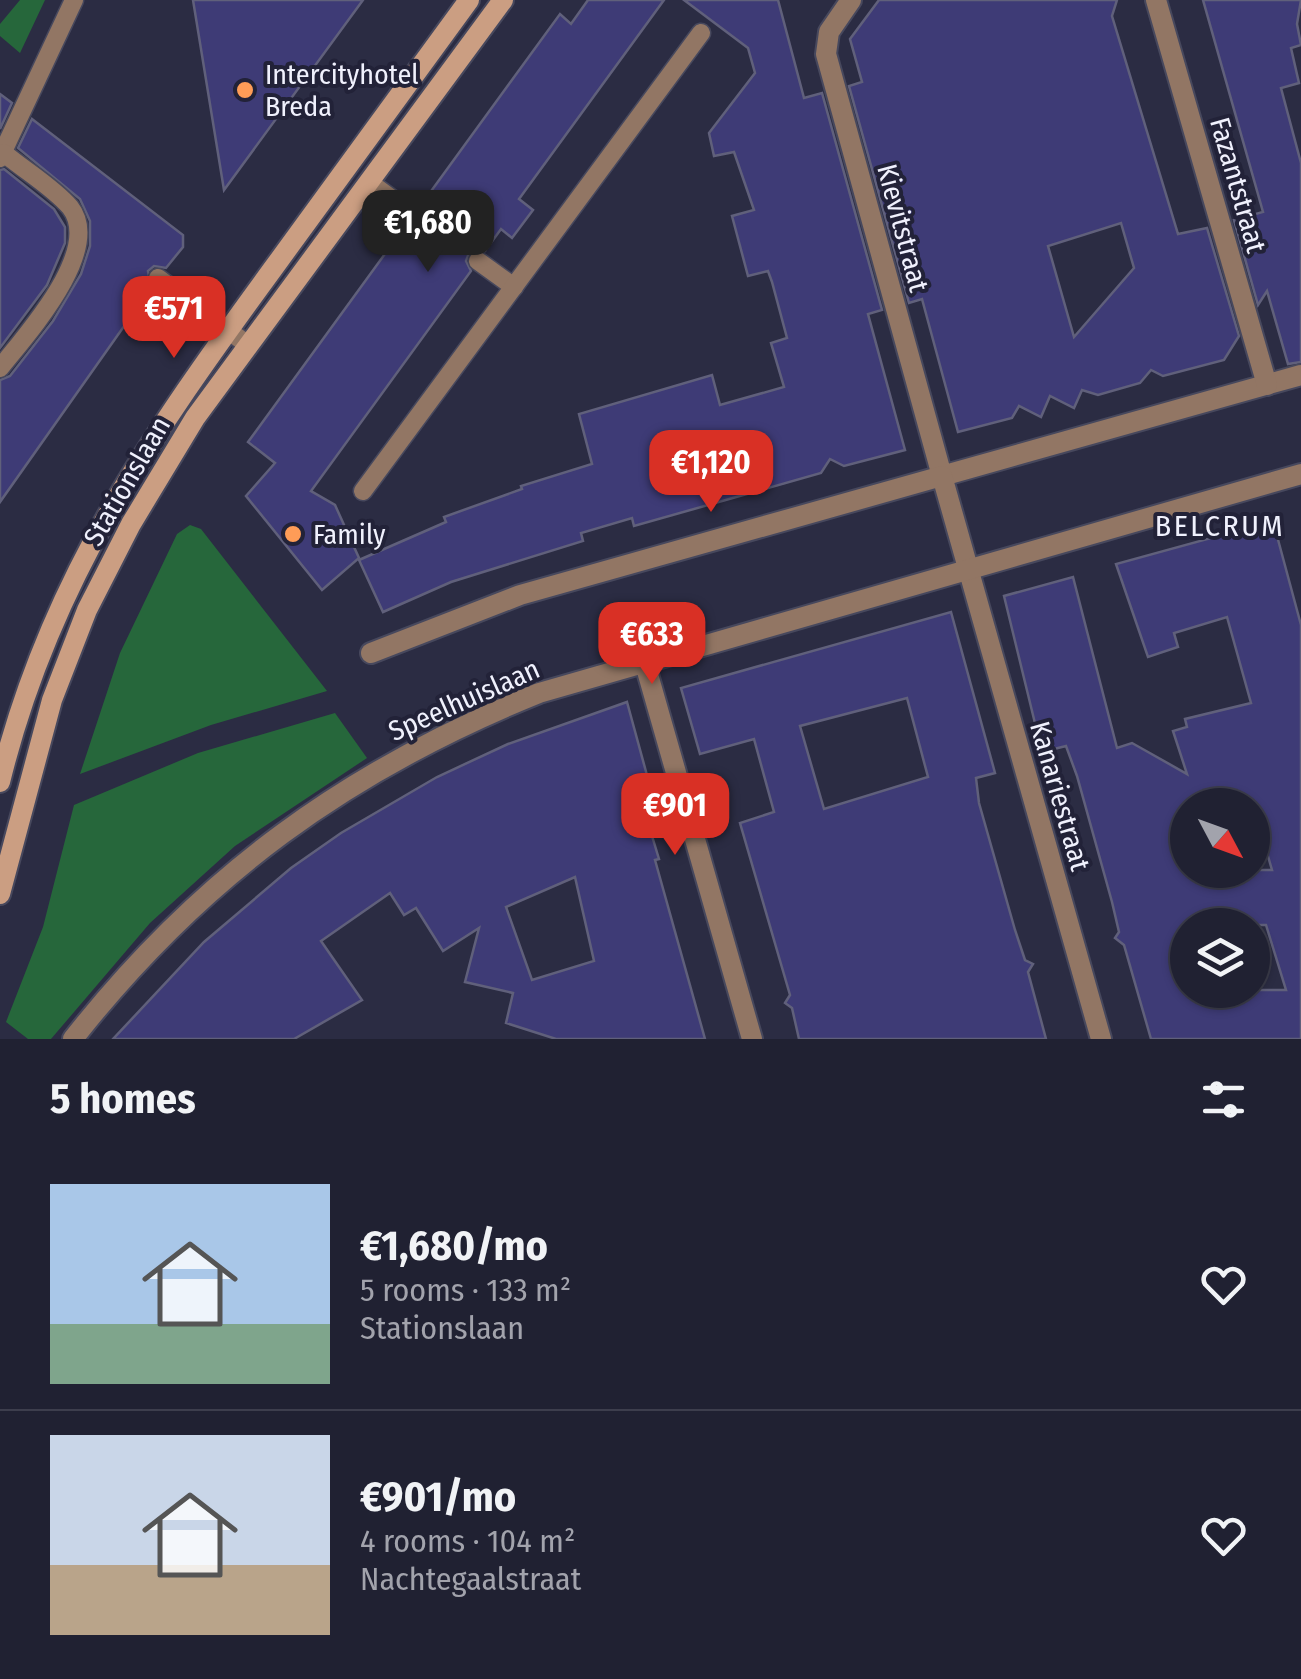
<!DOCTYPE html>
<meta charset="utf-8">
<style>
:root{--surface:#202132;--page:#28293a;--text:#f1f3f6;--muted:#a2a3ac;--line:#3d3e4d;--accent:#d93025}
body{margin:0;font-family:"Fira Sans Condensed",sans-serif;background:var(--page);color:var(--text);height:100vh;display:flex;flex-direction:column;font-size:38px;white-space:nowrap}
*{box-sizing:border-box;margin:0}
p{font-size:32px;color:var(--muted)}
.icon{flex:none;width:55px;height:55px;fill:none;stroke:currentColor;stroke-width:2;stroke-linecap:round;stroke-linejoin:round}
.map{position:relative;height:1039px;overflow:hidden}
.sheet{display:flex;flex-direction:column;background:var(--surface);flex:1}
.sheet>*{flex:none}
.needle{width:65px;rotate:131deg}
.tools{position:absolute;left:1170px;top:788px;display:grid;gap:20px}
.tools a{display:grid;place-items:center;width:100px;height:100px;border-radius:50%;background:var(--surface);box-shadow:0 2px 8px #0004,0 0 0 2px var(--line);font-size:50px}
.price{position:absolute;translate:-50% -85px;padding:0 22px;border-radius:20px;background:var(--accent);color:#fff;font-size:32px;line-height:65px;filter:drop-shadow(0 2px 5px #0008)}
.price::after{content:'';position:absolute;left:50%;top:60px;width:30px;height:22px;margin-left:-15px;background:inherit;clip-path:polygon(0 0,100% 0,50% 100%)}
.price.on{background:#222;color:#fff}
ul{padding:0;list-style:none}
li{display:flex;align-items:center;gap:30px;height:250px;padding:0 50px}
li+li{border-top:2px solid var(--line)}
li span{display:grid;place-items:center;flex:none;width:280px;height:200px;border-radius:0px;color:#555}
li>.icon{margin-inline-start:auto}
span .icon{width:120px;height:120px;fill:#fffc;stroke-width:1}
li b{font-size:42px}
h2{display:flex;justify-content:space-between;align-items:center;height:120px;padding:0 50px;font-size:42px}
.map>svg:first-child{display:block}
.green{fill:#26673b}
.building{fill:#3e3b76;stroke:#60607b;stroke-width:2.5;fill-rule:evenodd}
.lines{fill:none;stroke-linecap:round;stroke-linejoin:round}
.lane-casing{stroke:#47485d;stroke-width:21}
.street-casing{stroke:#47485d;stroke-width:24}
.secondary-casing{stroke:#47485d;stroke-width:24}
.lane{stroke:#927664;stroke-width:18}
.street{stroke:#927664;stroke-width:20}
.secondary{stroke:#cb9e82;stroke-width:20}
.poi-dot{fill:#fe9c57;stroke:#222238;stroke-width:4}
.labels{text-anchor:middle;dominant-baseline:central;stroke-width:8;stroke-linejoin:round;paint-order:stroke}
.poi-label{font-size:28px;fill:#f0f1fd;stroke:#222238;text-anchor:start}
.street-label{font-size:28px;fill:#f0f1fd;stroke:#222238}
.neighbourhood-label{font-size:30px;letter-spacing:2.5px;fill:#f0f1fd;stroke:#222238}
</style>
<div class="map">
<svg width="1301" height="1039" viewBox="0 0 1301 1039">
<rect width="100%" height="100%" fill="#2b2c43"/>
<g class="green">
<polygon points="20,0 45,0 20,53 0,36 0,24"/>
<polygon points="190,525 201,529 327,691 211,725 80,774 120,653 177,534"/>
<polygon points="335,713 367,758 235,846 150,923 51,1039 28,1039 6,1022 43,927 74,805 198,753"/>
</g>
<g class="building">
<polygon points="193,0 363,0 224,190"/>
<polygon points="588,0 664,0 519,199 533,210 512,238 501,229 485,251 469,253 466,261 471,271 311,491 335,505 359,558 322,590 246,496 275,463 248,442 406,225 418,227 425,222 421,205 560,14 571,24"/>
<polygon points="684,0 778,0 804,98 822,93 882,310 868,314 905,450 844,466 830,459 821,473 634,526 632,518 581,533 583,541 451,582 383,612 359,560 446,522 444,517 522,489 521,486 592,464 579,414 712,375 720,405 784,387 771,343 787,338 772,282 768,271 748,276 732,216 754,210 734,152 714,156 709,133 755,73 748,48"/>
<path d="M879,0H1117L1112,16L1178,234L1207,228L1239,336L1224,360L1163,376L1151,370L1140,383L1098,395L1082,390L1074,408L1050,396L1041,417L1019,406L1012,418L958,432L922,299L909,303L849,86L862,82L850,39ZM1121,223L1134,268L1074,337L1048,246Z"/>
<polygon points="1203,0 1301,0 1297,24 1301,45 1291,48 1299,83 1281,88 1301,163 1301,362 1288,364 1267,291 1258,305 1234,220 1263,212"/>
<polygon points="0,94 12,103 0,129"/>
<polygon points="32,119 183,235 183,247 166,268 154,266 148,271 151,288 0,502 0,380 10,376 53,321 81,274 90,246 90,221 80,199 18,148"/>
<polygon points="4,169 54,209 65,227 65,243 47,285 0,348 0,170"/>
<path d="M1273,521L1301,625V1039H1151L1124,945L1115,938L1119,932L1112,902L1077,776L1066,746L1042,752L1004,596L1073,577L1117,748L1132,743L1187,774L1173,731L1187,727L1185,719L1251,703L1227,617L1174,633L1178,647L1148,657L1116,564ZM1188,805H1253L1272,870H1188ZM1188,925H1266L1286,990H1188Z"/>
<path d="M951,612L995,773L976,778L979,803L1015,930L1025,960L1033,964L1028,972L1046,1039H799L792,1008L785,1003L790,995L740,823L774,812L754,739L700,754L681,688ZM907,698L928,777L824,809L800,726Z"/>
<path d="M627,702L660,823L649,826L659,859L655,860L705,1039H556L506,1023L513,993L465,982L479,928L443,951L416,908L404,915L390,893L321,941L362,1000L294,1039H113L204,942L291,868L341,833L437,777L508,744ZM575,877L594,961L532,980L506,907Z"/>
</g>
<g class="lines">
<defs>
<g id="lane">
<polyline points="0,158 74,0"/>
<polyline points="369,182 414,215"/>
<polyline points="478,261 514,287"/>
<polyline points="158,278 248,345"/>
<path d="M0,368C26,335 104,250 70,207C53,187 24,170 4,153"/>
<polyline points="363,491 701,33"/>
</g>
<g id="street">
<polyline points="851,0 829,32 826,54 942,476 1301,375"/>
<polyline points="1156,0 1267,385"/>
<polyline points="371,653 520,595 942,476 1101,1039"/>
<polyline points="645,664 752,1039"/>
<path d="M73,1039C201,876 348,770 539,693L1301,474"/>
</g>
<g id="secondary">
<path d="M0,782C49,581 152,434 272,270C338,180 403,90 469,0"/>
<polyline points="0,894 52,700 87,610 131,524 195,418 503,0"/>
</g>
</defs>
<use href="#lane" class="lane-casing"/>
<use href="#street" class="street-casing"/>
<use href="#secondary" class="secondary-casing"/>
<use href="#lane" class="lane"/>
<use href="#street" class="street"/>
<use href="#secondary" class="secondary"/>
</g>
<g class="poi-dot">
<circle cx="245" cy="90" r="10"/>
<circle cx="293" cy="534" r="10"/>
</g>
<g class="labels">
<g class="poi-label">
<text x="265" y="74">Intercityhotel<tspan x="265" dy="32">Breda</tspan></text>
<text x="313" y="534">Family</text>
</g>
<g class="street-label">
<text transform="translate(1238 185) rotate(74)">Fazantstraat</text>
<text transform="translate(903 228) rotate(75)">Kievitstraat</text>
<text transform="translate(127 481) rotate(-60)">Stationslaan</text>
<text transform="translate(464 700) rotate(-24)">Speelhuislaan</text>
<text transform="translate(1060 796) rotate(74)">Kanariestraat</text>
</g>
<g class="neighbourhood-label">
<text x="1220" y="526">BELCRUM</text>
</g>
</g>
</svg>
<div class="tools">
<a><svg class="needle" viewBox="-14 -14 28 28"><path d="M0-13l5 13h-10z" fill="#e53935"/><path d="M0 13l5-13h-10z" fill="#a2a3ac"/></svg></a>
<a><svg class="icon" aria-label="layers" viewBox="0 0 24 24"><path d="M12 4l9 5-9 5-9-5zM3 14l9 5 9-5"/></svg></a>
</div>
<b class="price on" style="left:428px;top:275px">€1,680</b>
<b class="price" style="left:174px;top:361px">€571</b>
<b class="price" style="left:711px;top:515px">€1,120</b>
<b class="price" style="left:652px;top:687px">€633</b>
<b class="price" style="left:675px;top:858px">€901</b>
</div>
<section class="sheet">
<h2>5 homes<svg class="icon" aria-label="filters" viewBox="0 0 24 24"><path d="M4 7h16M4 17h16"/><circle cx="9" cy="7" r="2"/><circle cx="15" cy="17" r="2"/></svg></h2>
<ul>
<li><span style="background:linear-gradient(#a9c7e8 70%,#7fa58c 0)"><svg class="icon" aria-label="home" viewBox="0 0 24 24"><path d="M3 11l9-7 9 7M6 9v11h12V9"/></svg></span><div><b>€1,680/mo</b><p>5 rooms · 133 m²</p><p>Stationslaan</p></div><svg class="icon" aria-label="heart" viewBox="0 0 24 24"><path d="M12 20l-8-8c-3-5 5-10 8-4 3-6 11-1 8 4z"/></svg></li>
<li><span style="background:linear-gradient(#c9d6e8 65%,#b9a48a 0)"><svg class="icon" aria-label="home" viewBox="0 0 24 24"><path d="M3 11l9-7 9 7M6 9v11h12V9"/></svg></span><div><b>€901/mo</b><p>4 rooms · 104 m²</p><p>Nachtegaalstraat</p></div><svg class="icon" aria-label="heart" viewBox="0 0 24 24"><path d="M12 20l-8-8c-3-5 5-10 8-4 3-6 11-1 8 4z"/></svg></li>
</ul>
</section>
